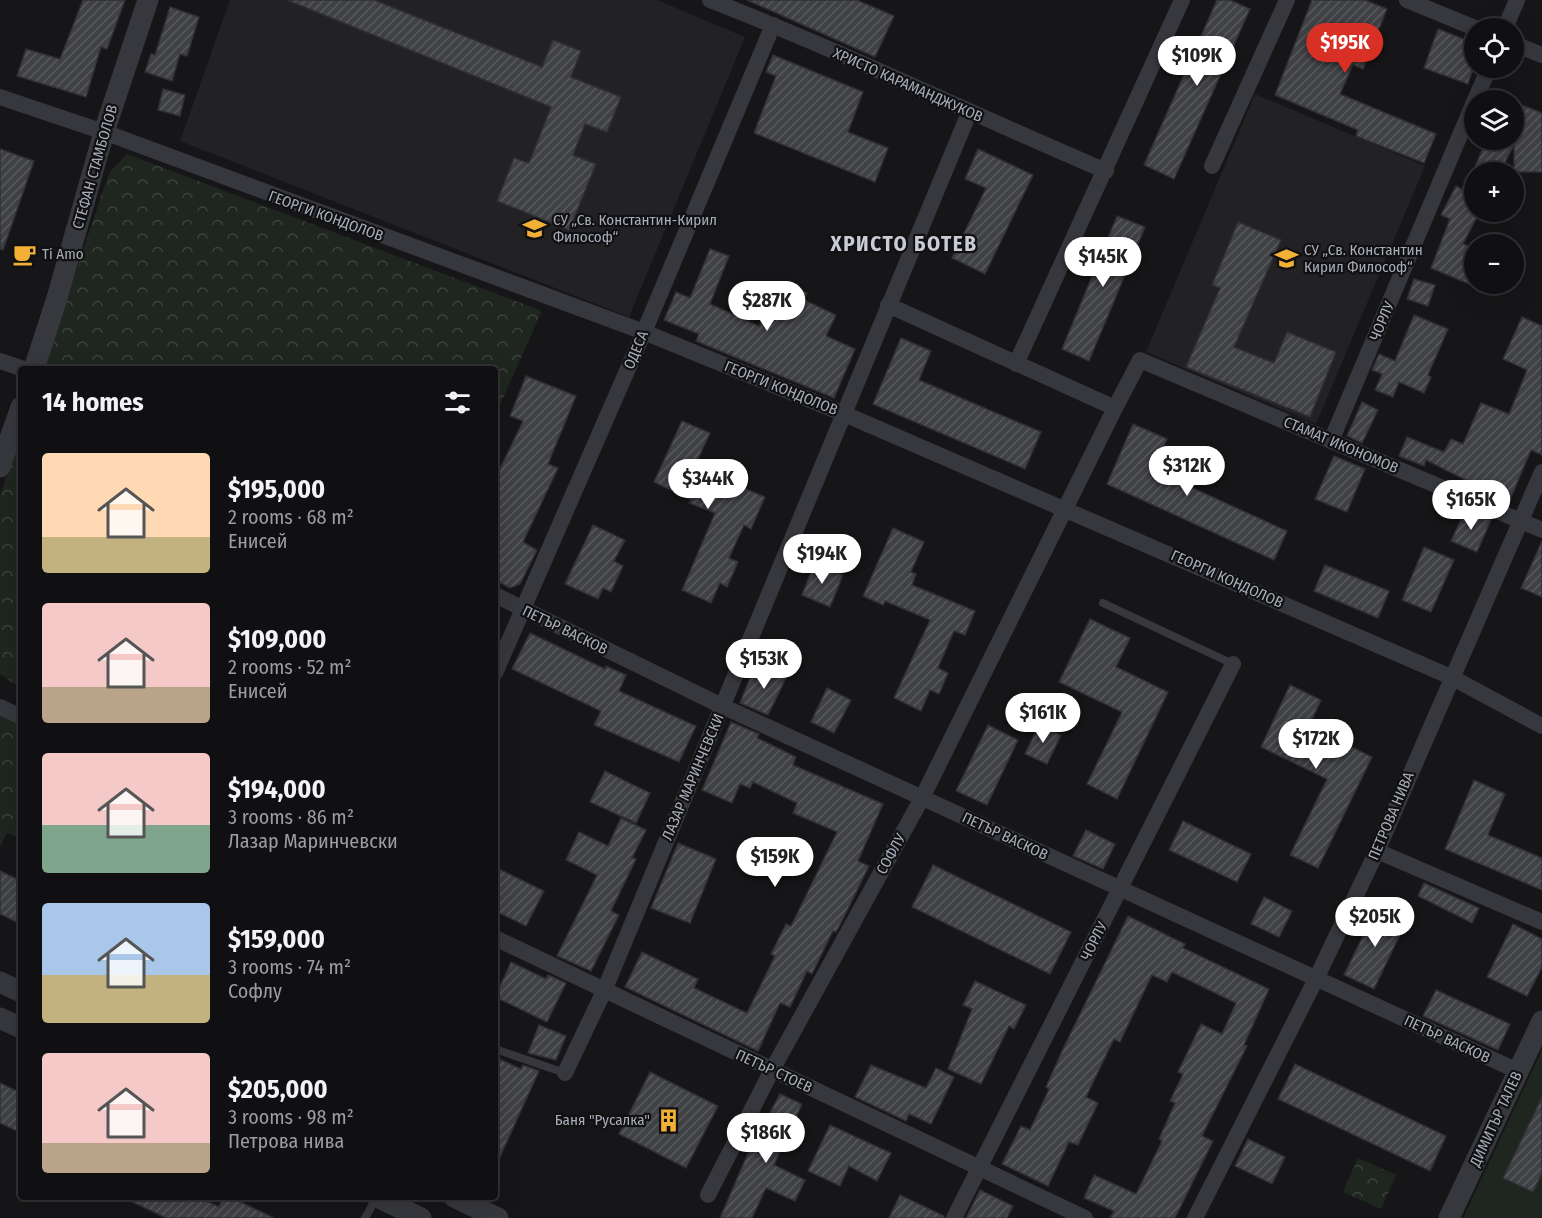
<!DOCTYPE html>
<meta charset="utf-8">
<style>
:root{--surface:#101012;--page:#1e1e20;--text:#f1f3f6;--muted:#9c9d9f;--line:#303032;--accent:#d93025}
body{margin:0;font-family:"Fira Sans Condensed",sans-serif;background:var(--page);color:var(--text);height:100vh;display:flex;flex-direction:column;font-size:22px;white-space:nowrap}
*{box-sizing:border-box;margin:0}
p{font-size:20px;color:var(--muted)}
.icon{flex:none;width:33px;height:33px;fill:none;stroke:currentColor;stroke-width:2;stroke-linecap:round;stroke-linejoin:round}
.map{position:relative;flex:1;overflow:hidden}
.drawer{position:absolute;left:18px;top:366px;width:480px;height:834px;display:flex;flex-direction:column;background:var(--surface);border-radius:6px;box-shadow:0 6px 24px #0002,0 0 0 2px var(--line)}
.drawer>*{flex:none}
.tools{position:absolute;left:1464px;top:18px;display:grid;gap:12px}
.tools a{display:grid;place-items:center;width:60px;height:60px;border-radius:50%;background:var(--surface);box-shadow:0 6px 24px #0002,0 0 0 2px var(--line);font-size:30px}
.price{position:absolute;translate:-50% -51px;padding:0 14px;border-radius:21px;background:#fff;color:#222;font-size:20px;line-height:39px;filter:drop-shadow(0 2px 3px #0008)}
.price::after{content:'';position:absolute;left:50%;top:36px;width:18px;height:14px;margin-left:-9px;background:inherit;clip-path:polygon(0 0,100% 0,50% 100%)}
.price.current{background:var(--accent);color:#fff}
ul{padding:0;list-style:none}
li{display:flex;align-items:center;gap:18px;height:150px;padding:0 24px}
li span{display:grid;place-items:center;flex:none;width:168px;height:120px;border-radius:6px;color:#555}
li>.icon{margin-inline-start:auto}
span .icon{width:72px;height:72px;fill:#fffc;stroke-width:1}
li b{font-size:26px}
h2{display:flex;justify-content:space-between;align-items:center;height:72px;padding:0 24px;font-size:26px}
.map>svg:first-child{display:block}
.built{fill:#222225}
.green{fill:#1e261f}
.park{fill:url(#park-crowns)}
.building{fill:url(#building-hatch);stroke:#303034;stroke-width:1.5}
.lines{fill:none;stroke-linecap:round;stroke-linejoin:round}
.service{stroke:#37383d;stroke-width:8}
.minor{stroke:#37383d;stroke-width:16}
.tertiary{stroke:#37383d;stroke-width:21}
.labels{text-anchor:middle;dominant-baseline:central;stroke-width:4.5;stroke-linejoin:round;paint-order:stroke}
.street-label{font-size:15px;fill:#a8adb8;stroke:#111113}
.poi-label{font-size:15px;fill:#a8adb8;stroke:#111113;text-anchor:start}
.district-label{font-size:21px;font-weight:bold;letter-spacing:1.5px;fill:#c9ccd4;stroke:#111113}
</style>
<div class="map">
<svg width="1542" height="1218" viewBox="0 0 1542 1218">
<defs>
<pattern id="park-crowns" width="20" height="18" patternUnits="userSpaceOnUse" patternTransform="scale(1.5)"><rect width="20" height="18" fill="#1e261f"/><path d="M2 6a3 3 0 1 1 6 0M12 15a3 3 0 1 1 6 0" fill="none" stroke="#3c433d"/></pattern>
<pattern id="building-hatch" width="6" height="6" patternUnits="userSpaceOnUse" patternTransform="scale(1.5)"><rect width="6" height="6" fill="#404145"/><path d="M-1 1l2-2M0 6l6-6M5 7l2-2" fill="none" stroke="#595a5e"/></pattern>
</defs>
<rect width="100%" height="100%" fill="#161618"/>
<g class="built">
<polygon points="230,0 657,0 745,37 629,317 180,141"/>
<polygon points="1255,94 1425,166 1316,424 1146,352"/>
</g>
<polygon class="green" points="1542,1050 1542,1218 1463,1218"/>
<g class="park">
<polygon points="127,154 542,311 495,416 495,369 43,369 109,173"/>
<polygon points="21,433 21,688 0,674 0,495"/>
<polygon points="0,716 21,726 21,839 7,833 0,847"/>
<polygon points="1358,1158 1396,1175 1381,1209 1343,1192"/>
</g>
<g class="building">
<polygon points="83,0 125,0 107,49 101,47 86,97 17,76 26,49 60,59"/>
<polygon points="287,0 374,0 542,67 553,40 581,51 571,77 621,97 607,132 585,124 573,155 596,164 569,230 497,201 514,158 529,163 551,107"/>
<polygon points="747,0 857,0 894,16 875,57"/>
<polygon points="1217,0 1230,0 1250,9 1174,179 1144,165"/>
<polygon points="1312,0 1365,0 1387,9 1363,69 1353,65 1340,94 1436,134 1424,163 1356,136 1358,130 1275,95"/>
<polygon points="170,7 199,17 187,56 180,54 172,81 145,72 151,54 155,55"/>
<polygon points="1438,29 1474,43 1474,66 1468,84 1424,68"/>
<polygon points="773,55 863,92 848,132 888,148 875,182 754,133 776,76 766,72"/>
<polygon points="163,89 185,95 180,116 158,110"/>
<polygon points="1514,102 1542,113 1542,172 1514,172 1514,145 1500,172 1473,172 1486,140 1514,140"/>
<polygon points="0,149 34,161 3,250 0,249"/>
<polygon points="978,149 1033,175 985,274 952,258 986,188 965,179"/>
<polygon points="1456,186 1474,196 1474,214 1478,215 1463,244 1474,248 1474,286 1431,268 1450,219 1441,215"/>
<polygon points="1117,216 1145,227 1089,361 1062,349"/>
<polygon points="1238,222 1281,240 1234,347 1274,363 1287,332 1336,352 1310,417 1186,367 1220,288 1212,285"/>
<polygon points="710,249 729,256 710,304 759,326 773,293 786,290 789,285 807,293 804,300 836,315 826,336 855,349 834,398 696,341 699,334 664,320 676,292 690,298"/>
<polygon points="1414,279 1435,285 1428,306 1407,299"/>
<polygon points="1414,315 1448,329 1428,375 1431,377 1424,393 1399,382 1393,397 1375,390 1382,374 1372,370 1379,354 1395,361"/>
<polygon points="1522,317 1542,326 1542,455 1531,450 1509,502 1500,498 1499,501 1474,490 1476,485 1426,460 1424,466 1399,456 1407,437 1444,452 1451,439 1463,444 1481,403 1509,414 1527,370 1503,359"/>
<polygon points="901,338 931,351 919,380 1041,432 1025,469 873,404"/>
<polygon points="526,376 576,396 548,464 558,468 523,542 537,550 520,584 510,588 495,580 495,479 523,421 510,416"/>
<polygon points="1362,402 1378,410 1362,443 1347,436"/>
<polygon points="682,421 710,433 698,459 707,463 703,471 765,497 751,529 744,525 729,558 738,562 727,587 720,583 711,603 682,590 715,513 689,503 691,500 654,482"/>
<polygon points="1133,424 1167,439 1153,470 1287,531 1274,560 1107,484"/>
<polygon points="1334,456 1365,469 1347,512 1315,499"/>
<polygon points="1466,509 1491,520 1477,552 1451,541"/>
<polygon points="593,525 625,540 614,561 623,566 611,592 603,588 598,599 565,584"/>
<polygon points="893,528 924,542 911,572 916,574 912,585 975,611 965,635 954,631 938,668 948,673 939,694 930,690 921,711 894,698 930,620 885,601 883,605 863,596"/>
<polygon points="1542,541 1542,597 1521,588"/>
<polygon points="1424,547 1454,560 1431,612 1402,600"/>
<polygon points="814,564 843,575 830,607 802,595"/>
<polygon points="1325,565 1389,591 1378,618 1314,591"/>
<polygon points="1090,619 1130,638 1116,667 1168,692 1117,799 1087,784 1122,712 1059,682"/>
<polygon points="530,633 605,669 606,666 626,675 619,691 696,726 679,762 594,725 601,711 512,669"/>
<polygon points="769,665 788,674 768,715 740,703 751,675 762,680"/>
<polygon points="1290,685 1321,700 1309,726 1372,757 1318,868 1290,855 1327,779 1261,747"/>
<polygon points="827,688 851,700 834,733 811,722"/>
<polygon points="731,722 759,734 757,738 796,757 793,765 883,804 858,861 869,866 841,923 836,932 833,931 812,974 807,971 790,1007 780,1003 758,1051 625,987 642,952 698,979 694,988 747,1013 775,956 771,954 786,924 791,926 837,832 793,813 797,803 753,782 750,788 740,784 732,803 702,790"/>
<polygon points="988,725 1018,740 987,805 956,791"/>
<polygon points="1039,725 1061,735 1047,764 1025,754"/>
<polygon points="605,771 650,793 636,823 590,802"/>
<polygon points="1474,780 1505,794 1488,835 1542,858 1542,890 1445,849"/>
<polygon points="621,818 646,830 632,858 636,859 611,911 619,915 591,971 557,956 597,875 566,860 579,832 608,846"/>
<polygon points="1183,821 1251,854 1237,882 1169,850"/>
<polygon points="1086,830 1115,844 1103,869 1073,856"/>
<polygon points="678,843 716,859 690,923 651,908"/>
<polygon points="933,865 1071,932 1050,974 912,907"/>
<polygon points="495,867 544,891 526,926 495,911"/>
<polygon points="0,871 21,881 21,924 0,914"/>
<polygon points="1424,883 1479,908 1472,923 1418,896"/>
<polygon points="1264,897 1292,911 1279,937 1251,924"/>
<polygon points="1377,907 1406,922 1374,989 1344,975"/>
<polygon points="1128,916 1185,944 1183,948 1269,989 1244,1045 1247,1046 1202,1136 1213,1141 1175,1218 1110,1218 1114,1211 1084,1198 1094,1175 1136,1194 1162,1141 1159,1139 1175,1103 1170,1101 1183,1074 1178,1072 1201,1024 1222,1034 1236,1003 1172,972 1167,982 1152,975 1120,1042 1114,1039 1086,1097 1098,1103 1078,1145 1069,1142 1048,1186 1002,1164 1021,1126 1030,1130 1049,1089 1046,1087 1062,1051"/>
<polygon points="1513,924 1542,939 1542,967 1527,996 1487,977"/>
<polygon points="511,962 546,979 548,975 566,983 547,1022 495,997"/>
<polygon points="975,981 1026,1005 1014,1029 1009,1026 981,1084 948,1069 972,1009 963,1005"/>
<polygon points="1436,990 1510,1024 1498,1050 1423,1016"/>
<polygon points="539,1025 566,1036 556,1060 528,1053"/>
<polygon points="495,1057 521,1069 523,1065 539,1071 495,1168"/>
<polygon points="1295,1064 1446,1136 1430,1171 1278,1099"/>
<polygon points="871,1065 926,1088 936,1068 954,1077 931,1124 909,1114 906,1121 855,1097"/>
<polygon points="650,1072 718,1106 686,1168 619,1134"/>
<polygon points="0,1083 21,1093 21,1133 0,1123"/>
<polygon points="780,1094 802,1104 774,1165 805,1180 795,1201 766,1188 752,1218 720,1218 748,1153"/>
<polygon points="1542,1097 1542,1173 1533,1192 1503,1178"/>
<polygon points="830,1125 891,1153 877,1181 849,1166 840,1186 808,1171"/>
<polygon points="1248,1139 1285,1157 1272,1184 1235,1166"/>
<polygon points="980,1190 1013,1206 1007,1218 966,1218"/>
<polygon points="900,1195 944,1216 944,1218 889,1218"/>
<polygon points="122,1197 198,1197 219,1207 223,1197 230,1197 274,1218 166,1218"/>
</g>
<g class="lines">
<g class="service">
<polyline points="1103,603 1233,664"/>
<polyline points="495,1049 565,1073"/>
<polyline points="365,1218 377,1197"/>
</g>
<g class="minor">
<path d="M710,0C844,52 974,115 1106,171"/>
<polyline points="1407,0 1475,28"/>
<polyline points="1505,28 1517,0"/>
<polyline points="1514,44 1542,55"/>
<polyline points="0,97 104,132 644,332 842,413 1269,598 1451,677 1542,726"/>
<polyline points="1475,100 1489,68"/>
<polyline points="1212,166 1287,0"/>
<polyline points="888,305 1115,408 1140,360 1542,530"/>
<polyline points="0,361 24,369"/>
<polyline points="1016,364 1182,0"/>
<polyline points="1331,441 1474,102"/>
<polyline points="495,595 722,706 1518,1071"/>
<polyline points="495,673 644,332 773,25"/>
<polyline points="0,707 21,717"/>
<polyline points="1377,851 1542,922"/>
<polyline points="495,938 1085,1218"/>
<polyline points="565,1073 604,991 969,113"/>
<polyline points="708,1195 772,1070 922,798 1115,408"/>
<polyline points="954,1218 1233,664"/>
<polyline points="1195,1218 1316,979 1377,851 1542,472"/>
</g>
<g class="tertiary">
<polyline points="34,369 57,298 104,132 148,0"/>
<polyline points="0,467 21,407"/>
<polyline points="0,982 21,992"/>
<polyline points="0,1018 21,1028"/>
<polyline points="377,1197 421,1218"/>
<polyline points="454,1197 498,1218"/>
<polyline points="1449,1218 1542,1021"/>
</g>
</g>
<defs>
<symbol id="school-bare" viewBox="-9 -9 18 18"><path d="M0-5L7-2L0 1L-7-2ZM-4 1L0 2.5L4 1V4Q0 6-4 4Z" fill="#f2b134" stroke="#111113" stroke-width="2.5" paint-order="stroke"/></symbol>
<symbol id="cafe-bare" viewBox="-9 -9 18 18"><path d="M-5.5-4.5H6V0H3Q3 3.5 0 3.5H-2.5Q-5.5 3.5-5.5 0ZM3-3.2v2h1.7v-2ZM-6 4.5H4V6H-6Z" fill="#f2b134" stroke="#111113" stroke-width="2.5" paint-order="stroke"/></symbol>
<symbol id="building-bare" viewBox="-9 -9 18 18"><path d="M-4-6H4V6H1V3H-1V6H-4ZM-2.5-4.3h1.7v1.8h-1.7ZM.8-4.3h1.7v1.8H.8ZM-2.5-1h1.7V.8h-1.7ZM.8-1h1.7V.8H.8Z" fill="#f2b134" stroke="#111113" stroke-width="2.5" paint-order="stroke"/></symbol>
</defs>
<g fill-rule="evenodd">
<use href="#school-bare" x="518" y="212" width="33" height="33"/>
<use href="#cafe-bare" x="8" y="238" width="33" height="33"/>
<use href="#school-bare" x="1270" y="242" width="33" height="33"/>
<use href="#building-bare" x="652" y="1104" width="33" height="33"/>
</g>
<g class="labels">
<g class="street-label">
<text transform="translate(908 85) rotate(24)">ХРИСТО КАРАМАНДЖУКОВ</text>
<text transform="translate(95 167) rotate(-74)">СТЕФАН СТАМБОЛОВ</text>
<text transform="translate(326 216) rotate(20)">ГЕОРГИ КОНДОЛОВ</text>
<text transform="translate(1382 321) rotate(-67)">ЧОРЛУ</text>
<text transform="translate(636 350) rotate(-67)">ОДЕСА</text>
<text transform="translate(781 388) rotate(22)">ГЕОРГИ КОНДОЛОВ</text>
<text transform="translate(1341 445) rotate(23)">СТАМАТ ИКОНОМОВ</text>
<text transform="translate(1227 579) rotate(24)">ГЕОРГИ КОНДОЛОВ</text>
<text transform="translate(565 630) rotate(26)">ПЕТЪР ВАСКОВ</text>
<text transform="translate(693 777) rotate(-67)">ЛАЗАР МАРИНЧЕВСКИ</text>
<text transform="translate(1391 816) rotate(-67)">ПЕТРОВА НИВА</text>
<text transform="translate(1005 836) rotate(25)">ПЕТЪР ВАСКОВ</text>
<text transform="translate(891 854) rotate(-61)">СОФЛУ</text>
<text transform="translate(1094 941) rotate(-63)">ЧОРЛУ</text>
<text transform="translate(1447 1039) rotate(25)">ПЕТЪР ВАСКОВ</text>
<text transform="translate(774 1071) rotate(25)">ПЕТЪР СТОЕВ</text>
<text transform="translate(1496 1119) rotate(-65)">ДИМИТЪР ТАЛЕВ</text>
</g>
<g class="poi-label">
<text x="553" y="220">СУ „Св. Константин-Кирил<tspan x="553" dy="17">Философ“</tspan></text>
<text x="1304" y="250">СУ „Св. Константин<tspan x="1304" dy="17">Кирил Философ“</tspan></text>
<text x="42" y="254">Ti Amo</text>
<text x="650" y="1120" text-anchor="end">Баня "Русалка"</text>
</g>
<g class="district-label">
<text x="904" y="244">ХРИСТО БОТЕВ</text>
</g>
</g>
</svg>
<div class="tools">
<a><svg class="icon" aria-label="locate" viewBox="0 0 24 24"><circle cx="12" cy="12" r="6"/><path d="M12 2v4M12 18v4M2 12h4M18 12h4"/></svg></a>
<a><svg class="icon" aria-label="layers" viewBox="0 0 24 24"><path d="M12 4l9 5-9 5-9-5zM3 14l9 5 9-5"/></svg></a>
<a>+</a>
<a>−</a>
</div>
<b class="price current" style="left:1345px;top:74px">$195K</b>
<b class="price" style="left:1197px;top:87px">$109K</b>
<b class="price" style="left:1103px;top:288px">$145K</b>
<b class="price" style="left:767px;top:332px">$287K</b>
<b class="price" style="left:1187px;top:497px">$312K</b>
<b class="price" style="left:708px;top:510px">$344K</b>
<b class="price" style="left:1471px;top:531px">$165K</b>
<b class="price" style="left:822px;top:585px">$194K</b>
<b class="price" style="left:764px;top:690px">$153K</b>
<b class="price" style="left:1043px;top:744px">$161K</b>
<b class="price" style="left:1316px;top:770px">$172K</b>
<b class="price" style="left:775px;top:888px">$159K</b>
<b class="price" style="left:1375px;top:948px">$205K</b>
<b class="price" style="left:766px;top:1164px">$186K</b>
<section class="drawer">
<h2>14 homes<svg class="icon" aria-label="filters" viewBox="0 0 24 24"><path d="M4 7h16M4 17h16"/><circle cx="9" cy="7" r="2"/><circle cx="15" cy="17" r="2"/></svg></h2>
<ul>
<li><span style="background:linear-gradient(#ffd9b3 70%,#c2b280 0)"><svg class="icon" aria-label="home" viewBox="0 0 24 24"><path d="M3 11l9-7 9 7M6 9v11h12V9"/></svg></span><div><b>$195,000</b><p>2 rooms · 68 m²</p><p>Енисей</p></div></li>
<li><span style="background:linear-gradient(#f6c9c9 70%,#b9a48a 0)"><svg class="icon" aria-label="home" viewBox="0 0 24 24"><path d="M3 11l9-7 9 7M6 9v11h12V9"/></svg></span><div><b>$109,000</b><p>2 rooms · 52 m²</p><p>Енисей</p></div></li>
<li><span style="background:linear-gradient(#f6c9c9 60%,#7fa58c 0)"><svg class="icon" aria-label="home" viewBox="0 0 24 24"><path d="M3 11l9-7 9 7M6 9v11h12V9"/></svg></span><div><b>$194,000</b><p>3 rooms · 86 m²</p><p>Лазар Маринчевски</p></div></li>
<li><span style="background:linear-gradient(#a9c7e8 60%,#c2b280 0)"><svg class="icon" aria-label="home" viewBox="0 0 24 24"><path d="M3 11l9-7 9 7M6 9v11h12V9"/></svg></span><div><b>$159,000</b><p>3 rooms · 74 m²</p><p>Софлу</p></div></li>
<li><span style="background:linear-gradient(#f6c9c9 75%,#b9a48a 0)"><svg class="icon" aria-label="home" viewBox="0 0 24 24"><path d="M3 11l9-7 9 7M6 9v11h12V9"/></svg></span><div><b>$205,000</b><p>3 rooms · 98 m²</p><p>Петрова нива</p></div></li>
</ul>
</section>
</div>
